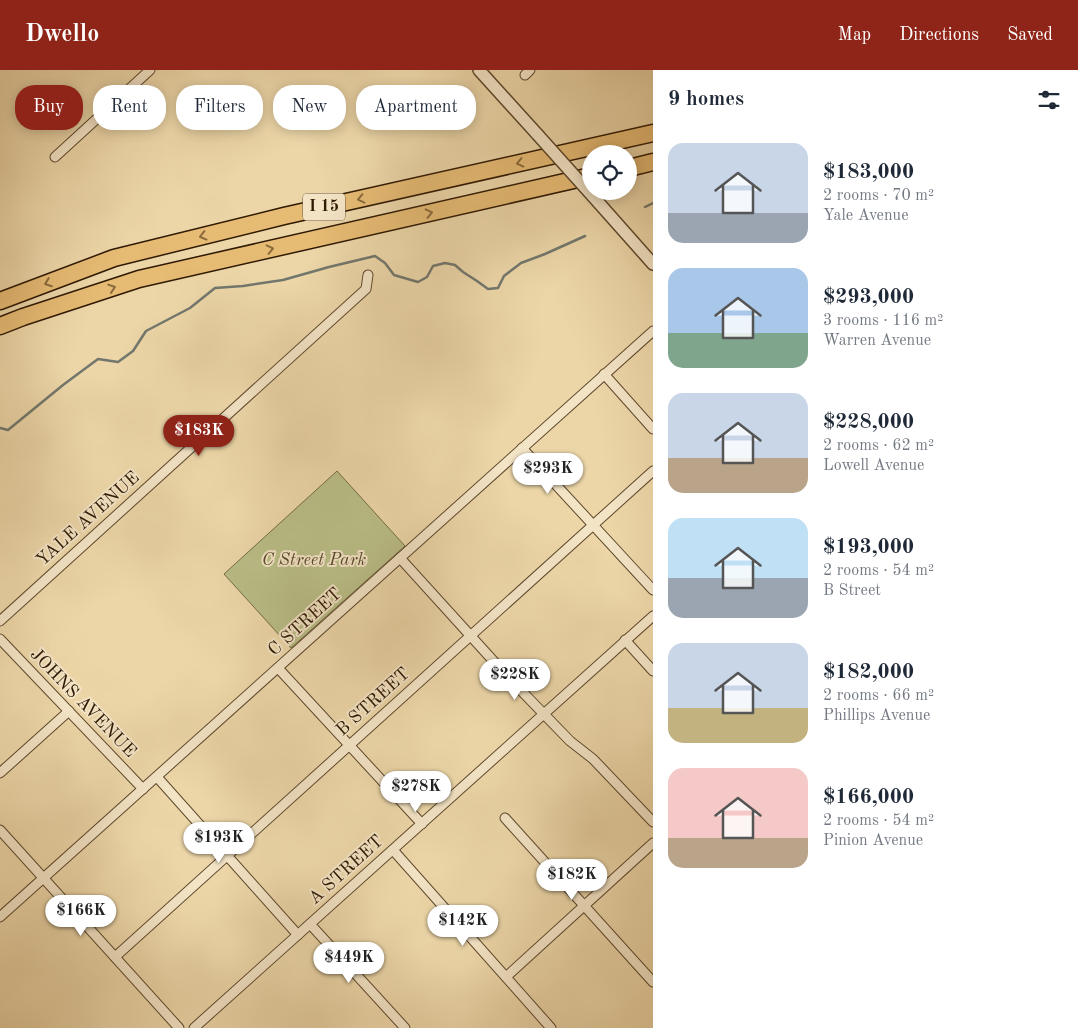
<!DOCTYPE html>
<meta charset="utf-8">
<style>
:root{--surface:#fff;--page:#f2f2f3;--text:#1f2937;--muted:#747a83;--accent:#8f2418}
body{margin:0;font-family:"Old Standard TT",serif;background:var(--page);color:var(--text);height:100vh;display:flex;flex-direction:column;font-size:19px;white-space:nowrap}
*{box-sizing:border-box;margin:0}
p{font-size:16px;color:var(--muted)}
.icon{flex:none;width:28px;height:28px;fill:none;stroke:currentColor;stroke-width:2;stroke-linecap:round;stroke-linejoin:round}
.map{position:relative;flex:1;overflow:hidden}
.panel{display:flex;flex-direction:column;background:var(--surface);width:425px}
.panel>*{flex:none}
.top-card{position:absolute;left:15px;top:15px;width:475px;height:45px;display:flex;gap:10px}
.controls{position:absolute;left:582px;top:75px;display:grid;gap:10px}
.controls a{display:grid;place-items:center;width:55px;height:55px;border-radius:50%;background:var(--surface);box-shadow:0 2px 12px #0003;font-size:25px}
.price{position:absolute;translate:-50% -42px;padding:0 11px;border-radius:18px;background:#fff;color:#222;font-size:16px;line-height:32px;filter:drop-shadow(0 1px 2px #0008)}
.price::after{content:'';position:absolute;left:50%;top:30px;width:15px;height:11px;margin-left:-8px;background:inherit;clip-path:polygon(0 0,100% 0,50% 100%)}
.price.selected{background:var(--accent);color:#fff}
ul{padding:0;list-style:none}
li{display:flex;align-items:center;gap:15px;height:125px;padding:0 15px}
li span{display:grid;place-items:center;flex:none;width:140px;height:100px;border-radius:15px;color:#555}
li>.icon{margin-inline-start:auto}
span .icon{width:60px;height:60px;fill:#fffc;stroke-width:1}
li b{font-size:21px}
h2{display:flex;justify-content:space-between;align-items:center;height:60px;padding:0 15px;font-size:21px}
.pill{padding:0 18px;border-radius:20px;background:var(--surface);box-shadow:0 2px 12px #0003;font-size:18px;line-height:45px}
.pill.selected{background:var(--accent);color:#fff}
header{display:flex;align-items:center;gap:30px;box-sizing:border-box;height:70px;padding:0 25px;background:var(--accent);color:#fff}
header strong{font-size:24px}
nav{display:flex;gap:28px;margin-inline-start:auto;font-size:18px}
main{display:flex;flex:1;min-height:0}
.map>svg:first-child{display:block}
.green{fill:#b9bd87;stroke:#746b45}
.lines{fill:none;stroke-linecap:round;stroke-linejoin:round}
.stream{stroke:#72776d;stroke-width:2.5}
.minor-casing{stroke:#5e482c;stroke-width:11}
.tertiary-casing{stroke:#5e482c;stroke-width:14}
.motorway-casing{stroke:#2f1903;stroke-width:19}
.minor{stroke:#f3e4c6;stroke-width:9}
.tertiary{stroke:#f3e4c6;stroke-width:11}
.motorway{stroke:#e6bb74;stroke-width:16}
.tertiary-bridge-casing{stroke:#5e482c;stroke-width:14;stroke-linecap:butt}
.tertiary-bridge{stroke:#f3e4c6;stroke-width:11}
.oneway{stroke:#8a6a3c}
.labels{text-anchor:middle;dominant-baseline:central;stroke-width:4;stroke-linejoin:round;paint-order:stroke}
.shield{fill:#f3e4c6;stroke:#6a563e;stroke-width:1}
.shield-label{font-size:16px;font-weight:bold;fill:#2f1903}
.street-label{font-size:18px;fill:#2f1903;stroke:#f3e4c6}
.park-label{font-size:18px;font-style:italic;fill:#584a2b;stroke:#f3e4c6}
</style>
<header>
<strong>Dwello</strong>
<nav><a>Map</a><a>Directions</a><a>Saved</a></nav>
</header>
<main>
<div class="map">
<svg width="653" height="958" viewBox="0 0 653 958">
<rect width="100%" height="100%" fill="#ecd6a8"/>
<filter id="stains"><feTurbulence type="fractalNoise" baseFrequency=".004" numOctaves="4"/><feColorMatrix values="0 0 0 0 .2 0 0 0 0 .09 0 0 0 0 .02 0 0 0 .5 -.17"/></filter>
<radialGradient id="worn" r=".72"><stop offset=".6" stop-color="#630" stop-opacity="0"/><stop offset="1" stop-color="#630" stop-opacity=".3"/></radialGradient>
<polygon class="green" points="337,401 405,476 291,578 224,504"/>
<g class="lines">
<g class="stream">
<polyline points="645,137 653,133"/>
<polyline points="0,358 8,360 63,315 98,289 118,292 133,281 146,261 190,238 215,218 243,216 283,210 329,197 375,186 385,193 394,205 418,212 427,207 433,196 445,193 455,195 463,202 477,211 488,219 498,218 504,206 521,193 545,184 585,166"/>
</g>
<defs>
<g id="minor">
<polyline points="525,5 530,0"/>
<polyline points="55,87 150,0"/>
<polyline points="604,304 653,359"/>
<polyline points="522,378 653,520"/>
<polyline points="400,488 507,606 570,671 593,689 653,752"/>
<polyline points="0,551 366,219 368,205"/>
<polyline points="0,569 143,719"/>
<polyline points="625,570 653,601"/>
<polyline points="278,598 422,754"/>
<polyline points="0,703 69,641"/>
<polyline points="157,707 298,865"/>
<polyline points="505,748 653,912"/>
<polyline points="0,760 179,958"/>
<polyline points="393,780 551,958"/>
<polyline points="0,847 653,261"/>
<polyline points="310,854 405,958"/>
<polyline points="115,887 653,401"/>
<polyline points="506,907 653,773"/>
<polyline points="194,958 653,546"/>
</g>
<g id="tertiary">
<polyline points="479,0 537,64"/>
<polyline points="598,132 653,194"/>
</g>
<g id="motorway">
<polyline points="629,98 653,92"/>
<polyline points="0,231 114,188 284,146 653,63"/>
<polyline points="0,256 23,247 139,209 591,106"/>
</g>
</defs>
<use href="#minor" class="minor-casing"/>
<use href="#tertiary" class="tertiary-casing"/>
<use href="#motorway" class="motorway-casing"/>
<use href="#minor" class="minor"/>
<use href="#tertiary" class="tertiary"/>
<use href="#motorway" class="motorway"/>
<defs>
<polyline id="tertiary-bridge" points="537,64 598,132"/>
</defs>
<use href="#tertiary-bridge" class="tertiary-bridge-casing"/>
<use href="#tertiary-bridge" class="tertiary-bridge"/>
</g>
<defs><path id="oneway-chevron" d="M-2-3.5L2.5 0L-2 3.5" fill="none" stroke-width="1.6" stroke-linecap="round" stroke-linejoin="round" transform="scale(1.25)"/></defs>
<g class="oneway">
<use href="#oneway-chevron" transform="translate(520 93) rotate(167)"/>
<use href="#oneway-chevron" transform="translate(361 129) rotate(167)"/>
<use href="#oneway-chevron" transform="translate(429 143) rotate(-13)"/>
<use href="#oneway-chevron" transform="translate(203 166) rotate(166)"/>
<use href="#oneway-chevron" transform="translate(270 179) rotate(-13)"/>
<use href="#oneway-chevron" transform="translate(48 213) rotate(159)"/>
<use href="#oneway-chevron" transform="translate(112 218) rotate(-18)"/>
</g>
<g class="labels">
<rect class="shield" x="303" y="123.5" width="42" height="27" rx="4"/>
<g class="shield-label">
<text x="324" y="137">I 15</text>
</g>
<g class="street-label">
<text transform="translate(88 449) rotate(-42)">YALE AVENUE</text>
<text transform="translate(305 552) rotate(-42)">C STREET</text>
<text transform="translate(373 632) rotate(-42)">B STREET</text>
<text transform="translate(83 633) rotate(46)">JOHNS AVENUE</text>
<text transform="translate(346 800) rotate(-42)">A STREET</text>
</g>
<g class="park-label">
<text x="314" y="490">C Street Park</text>
</g>
</g>
<rect width="100%" height="100%" filter="url(#stains)"/>
<rect width="100%" height="100%" fill="url(#worn)"/>
</svg>
<div class="controls">
<a><svg class="icon" aria-label="locate" viewBox="0 0 24 24"><circle cx="12" cy="12" r="6"/><path d="M12 2v4M12 18v4M2 12h4M18 12h4"/></svg></a>
</div>
<b class="price selected" style="left:199px;top:387px">$183K</b>
<b class="price" style="left:548px;top:425px">$293K</b>
<b class="price" style="left:515px;top:631px">$228K</b>
<b class="price" style="left:416px;top:743px">$278K</b>
<b class="price" style="left:219px;top:794px">$193K</b>
<b class="price" style="left:572px;top:831px">$182K</b>
<b class="price" style="left:81px;top:867px">$166K</b>
<b class="price" style="left:463px;top:877px">$142K</b>
<b class="price" style="left:349px;top:914px">$449K</b>
<div class="top-card">
<a class="pill selected">Buy</a>
<a class="pill">Rent</a>
<a class="pill">Filters</a>
<a class="pill">New</a>
<a class="pill">Apartment</a>
</div>
</div>
<section class="panel">
<h2>9 homes<svg class="icon" aria-label="filters" viewBox="0 0 24 24"><path d="M4 7h16M4 17h16"/><circle cx="9" cy="7" r="2"/><circle cx="15" cy="17" r="2"/></svg></h2>
<ul>
<li><span style="background:linear-gradient(#c9d6e8 70%,#9aa5b1 0)"><svg class="icon" aria-label="home" viewBox="0 0 24 24"><path d="M3 11l9-7 9 7M6 9v11h12V9"/></svg></span><div><b>$183,000</b><p>2 rooms · 70 m²</p><p>Yale Avenue</p></div></li>
<li><span style="background:linear-gradient(#a9c7e8 65%,#7fa58c 0)"><svg class="icon" aria-label="home" viewBox="0 0 24 24"><path d="M3 11l9-7 9 7M6 9v11h12V9"/></svg></span><div><b>$293,000</b><p>3 rooms · 116 m²</p><p>Warren Avenue</p></div></li>
<li><span style="background:linear-gradient(#c9d6e8 65%,#b9a48a 0)"><svg class="icon" aria-label="home" viewBox="0 0 24 24"><path d="M3 11l9-7 9 7M6 9v11h12V9"/></svg></span><div><b>$228,000</b><p>2 rooms · 62 m²</p><p>Lowell Avenue</p></div></li>
<li><span style="background:linear-gradient(#bfe0f5 60%,#9aa5b1 0)"><svg class="icon" aria-label="home" viewBox="0 0 24 24"><path d="M3 11l9-7 9 7M6 9v11h12V9"/></svg></span><div><b>$193,000</b><p>2 rooms · 54 m²</p><p>B Street</p></div></li>
<li><span style="background:linear-gradient(#c9d6e8 65%,#c2b280 0)"><svg class="icon" aria-label="home" viewBox="0 0 24 24"><path d="M3 11l9-7 9 7M6 9v11h12V9"/></svg></span><div><b>$182,000</b><p>2 rooms · 66 m²</p><p>Phillips Avenue</p></div></li>
<li><span style="background:linear-gradient(#f6c9c9 70%,#b9a48a 0)"><svg class="icon" aria-label="home" viewBox="0 0 24 24"><path d="M3 11l9-7 9 7M6 9v11h12V9"/></svg></span><div><b>$166,000</b><p>2 rooms · 54 m²</p><p>Pinion Avenue</p></div></li>
</ul>
</section>
</main>
